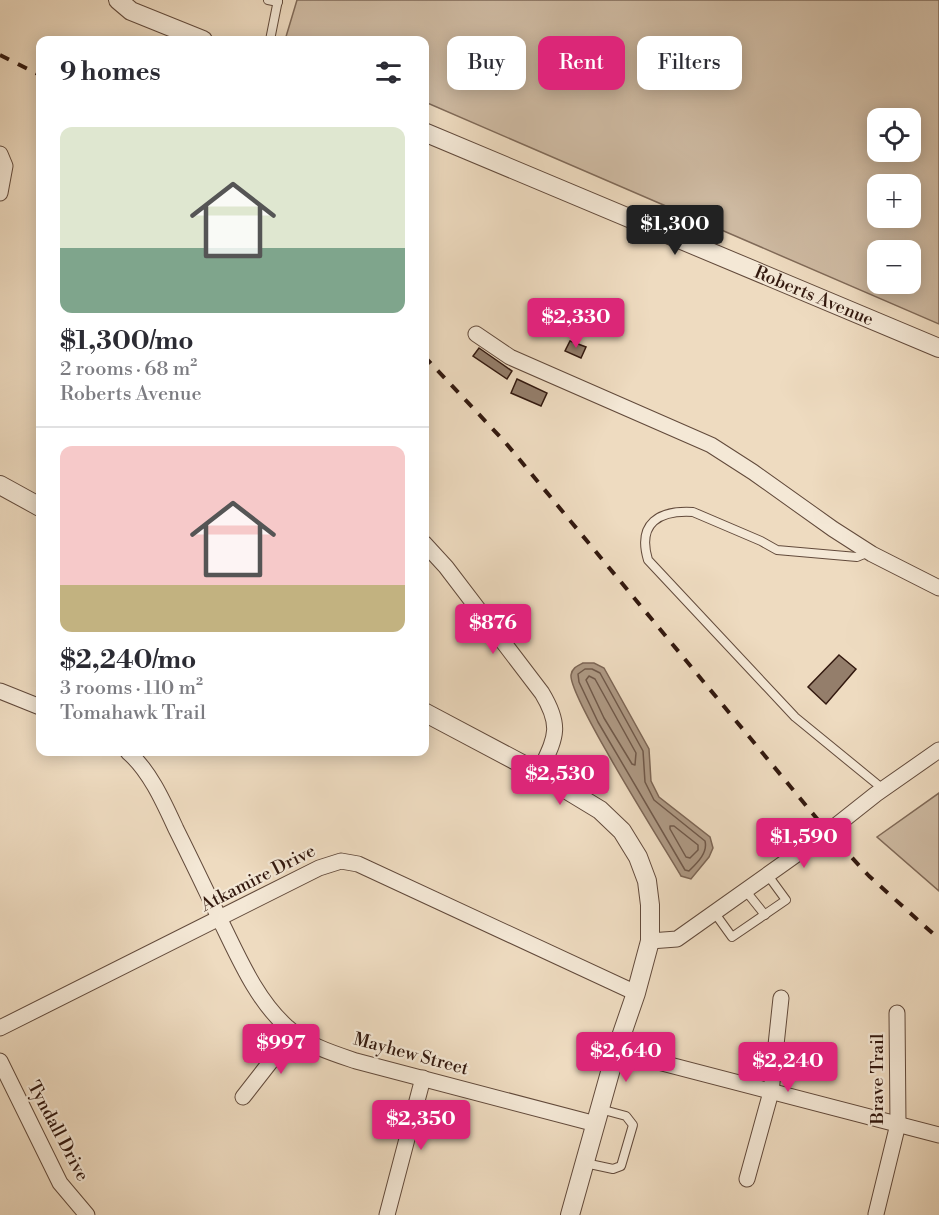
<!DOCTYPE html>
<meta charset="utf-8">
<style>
:root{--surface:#fff;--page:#f2f2f3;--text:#2b2b33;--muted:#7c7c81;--line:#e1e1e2;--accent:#db2777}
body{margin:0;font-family:"Libre Bodoni",serif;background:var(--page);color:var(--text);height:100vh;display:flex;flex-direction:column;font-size:22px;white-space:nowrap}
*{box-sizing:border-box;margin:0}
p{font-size:20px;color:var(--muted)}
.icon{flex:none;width:33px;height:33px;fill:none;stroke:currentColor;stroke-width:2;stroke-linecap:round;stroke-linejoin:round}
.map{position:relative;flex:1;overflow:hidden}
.details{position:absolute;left:36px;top:36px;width:393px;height:720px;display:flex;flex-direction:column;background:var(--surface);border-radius:12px;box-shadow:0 3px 15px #0003}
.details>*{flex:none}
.guide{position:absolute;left:447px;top:36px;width:402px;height:54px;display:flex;gap:12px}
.tools{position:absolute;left:867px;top:108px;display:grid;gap:12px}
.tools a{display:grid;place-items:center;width:54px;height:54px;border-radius:12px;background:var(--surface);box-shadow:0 3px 15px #0003;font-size:30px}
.price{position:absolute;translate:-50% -51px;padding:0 14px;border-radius:6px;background:var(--accent);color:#fff;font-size:20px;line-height:39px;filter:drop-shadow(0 2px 3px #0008)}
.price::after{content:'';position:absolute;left:50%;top:36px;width:18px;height:14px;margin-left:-9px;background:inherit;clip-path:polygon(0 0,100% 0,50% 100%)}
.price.selected{background:#222;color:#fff}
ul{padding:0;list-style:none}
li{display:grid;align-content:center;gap:12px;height:318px;padding:0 24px}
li+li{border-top:2px solid var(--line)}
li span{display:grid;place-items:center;height:186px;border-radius:12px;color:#555}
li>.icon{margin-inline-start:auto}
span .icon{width:108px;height:108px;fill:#fffc;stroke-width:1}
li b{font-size:26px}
h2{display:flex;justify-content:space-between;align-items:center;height:72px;padding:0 24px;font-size:26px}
.chip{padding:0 21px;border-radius:12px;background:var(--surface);box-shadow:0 3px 15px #0003;font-size:21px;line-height:54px}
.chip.selected{background:var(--accent);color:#fff}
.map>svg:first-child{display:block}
.green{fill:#cebaa2;stroke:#806a58;stroke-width:1.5;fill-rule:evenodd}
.water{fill:#ae9984;stroke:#7d6655;stroke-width:1.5}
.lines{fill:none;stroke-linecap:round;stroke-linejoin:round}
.shore{stroke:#70594a;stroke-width:1.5}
.building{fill:#947e6b;stroke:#33190f;stroke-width:1.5}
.service-casing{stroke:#624a3b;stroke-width:10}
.minor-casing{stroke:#624a3b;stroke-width:17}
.tertiary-casing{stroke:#624a3b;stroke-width:20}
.service{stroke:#f4e8d6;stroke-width:8}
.minor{stroke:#f4e8d6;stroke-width:15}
.tertiary{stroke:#f4e8d6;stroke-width:18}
.rail{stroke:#33190f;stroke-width:4;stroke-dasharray:10 10;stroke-linecap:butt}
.labels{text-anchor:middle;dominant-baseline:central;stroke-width:4.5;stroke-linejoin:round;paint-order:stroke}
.street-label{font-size:18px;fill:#33190f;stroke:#f4e8d6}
</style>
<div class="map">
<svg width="939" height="1215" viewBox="0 0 939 1215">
<rect width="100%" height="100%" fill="#eedbc0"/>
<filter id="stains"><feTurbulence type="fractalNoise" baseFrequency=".00333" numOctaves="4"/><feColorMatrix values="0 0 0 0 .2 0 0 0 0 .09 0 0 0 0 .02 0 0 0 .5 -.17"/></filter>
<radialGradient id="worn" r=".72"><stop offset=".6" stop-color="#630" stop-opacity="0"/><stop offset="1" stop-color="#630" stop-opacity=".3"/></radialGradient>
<g class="green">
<path d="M297,0H939V324L425,102L424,40H285ZM878,118H910V152H878ZM878,184H910V218H878ZM878,250H910V284H878Z"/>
<polygon points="939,793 939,891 877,837"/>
</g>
<path class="water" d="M583,663H594L604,668L649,749L651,781L659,797L710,837L713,848L709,857L691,879L681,876C664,847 569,697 571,675C572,668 577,666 583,663Z"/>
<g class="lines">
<g class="shore">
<path d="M585,669H592L600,673L643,751L645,782L654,800L705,841C708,853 697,863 689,871L685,870L598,722L579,682L578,674Z"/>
<polygon points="589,676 595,679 636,753 635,765 632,764 604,718 586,680"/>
<polygon points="670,826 674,826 698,845 698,850 690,858 686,857 670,829"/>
</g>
</g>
<g class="building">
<polygon points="570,341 586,347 581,358 565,351"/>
<polygon points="479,348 512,371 507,379 473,356"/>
<polygon points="517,379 547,393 541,406 511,393"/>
<polygon points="839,655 856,669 826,704 808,687"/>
</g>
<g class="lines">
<defs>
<g id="service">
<polyline points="268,0 278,2"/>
<polyline points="270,40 278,0"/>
<path d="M869,552L857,557L777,550L761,541L693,512C659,510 637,523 648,560L795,717L883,789"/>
<polyline points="745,890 765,915"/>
<polyline points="714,912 732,937 786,900 767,874"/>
<polyline points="585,1163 613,1169 621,1166 633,1125 626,1116 600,1109"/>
</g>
<g id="minor">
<polyline points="0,154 5,166 0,193"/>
<polyline points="476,334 510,357 711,445 753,472 833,529 872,554 939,588"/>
<path d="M424,543L446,567L542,693C563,728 555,738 539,773"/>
<polyline points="0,691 40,707"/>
<path d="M128,752C150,771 164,803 176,829C193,863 209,897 226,932C242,965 259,1002 287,1027C306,1045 332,1053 356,1061L596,1124"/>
<polyline points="650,941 677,939 828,832 876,794 939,750"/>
<polyline points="0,1028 319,868 341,861 358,864 636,993"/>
<polyline points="616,1051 939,1135"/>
<polyline points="0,1061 60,1183 87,1215"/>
<polyline points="243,1097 293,1033"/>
<polyline points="747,1179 771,1092 781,998"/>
<polyline points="876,1214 898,1124 897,1013"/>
<polyline points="387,1215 423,1078"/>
</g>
<g id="tertiary">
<polyline points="118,0 131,11 203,40"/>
<path id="s1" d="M424,132L939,348"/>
<polyline points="0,485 40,507"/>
<polyline points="424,712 539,773 600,810 622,831 638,857 647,881 650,905 650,941 636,993 616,1051 570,1215"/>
</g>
</defs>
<use href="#service" class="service-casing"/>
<use href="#minor" class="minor-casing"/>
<use href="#tertiary" class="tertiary-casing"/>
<use href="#service" class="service"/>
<use href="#minor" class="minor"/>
<use href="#tertiary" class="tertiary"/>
<g class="rail">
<polyline points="0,55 40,75"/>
<polyline points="424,356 505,442 828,832 869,876 939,939"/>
</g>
</g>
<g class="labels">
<g class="street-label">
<text stroke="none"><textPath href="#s1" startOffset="423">Roberts Avenue</textPath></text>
<text transform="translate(258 878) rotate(-27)">Atkamire Drive</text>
<text transform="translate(411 1054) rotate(15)">Mayhew Street</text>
<text transform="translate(877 1079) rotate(-90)">Brave Trail</text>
<text transform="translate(58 1131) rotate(62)">Tyndall Drive</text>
</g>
</g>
<rect width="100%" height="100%" filter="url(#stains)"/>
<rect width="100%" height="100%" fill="url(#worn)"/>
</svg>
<div class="tools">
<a><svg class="icon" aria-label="locate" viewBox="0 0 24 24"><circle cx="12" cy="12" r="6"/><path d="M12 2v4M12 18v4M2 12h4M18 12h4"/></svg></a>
<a>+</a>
<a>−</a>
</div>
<b class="price selected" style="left:675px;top:256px">$1,300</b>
<b class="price" style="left:576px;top:349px">$2,330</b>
<b class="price" style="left:493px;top:655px">$876</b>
<b class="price" style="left:560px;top:806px">$2,530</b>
<b class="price" style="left:804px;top:869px">$1,590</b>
<b class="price" style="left:281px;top:1075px">$997</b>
<b class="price" style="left:626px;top:1083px">$2,640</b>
<b class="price" style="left:788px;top:1093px">$2,240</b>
<b class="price" style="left:421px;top:1151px">$2,350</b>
<div class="guide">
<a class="chip">Buy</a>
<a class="chip selected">Rent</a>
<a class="chip">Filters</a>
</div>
<section class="details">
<h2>9 homes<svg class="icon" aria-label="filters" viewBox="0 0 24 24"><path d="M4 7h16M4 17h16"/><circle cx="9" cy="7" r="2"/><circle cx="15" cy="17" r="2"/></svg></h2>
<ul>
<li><span style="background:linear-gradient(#dfe7d0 65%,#7fa58c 0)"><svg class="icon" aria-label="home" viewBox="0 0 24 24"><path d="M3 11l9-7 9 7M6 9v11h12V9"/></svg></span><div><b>$1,300/mo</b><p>2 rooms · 68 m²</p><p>Roberts Avenue</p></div></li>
<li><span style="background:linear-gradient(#f6c9c9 75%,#c2b280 0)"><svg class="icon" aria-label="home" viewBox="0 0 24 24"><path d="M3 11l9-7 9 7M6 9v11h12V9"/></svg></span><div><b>$2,240/mo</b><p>3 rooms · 110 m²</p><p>Tomahawk Trail</p></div></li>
</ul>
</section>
</div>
